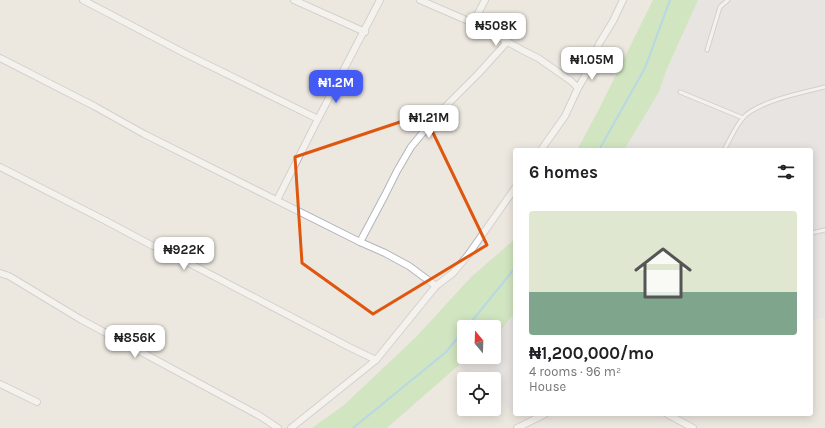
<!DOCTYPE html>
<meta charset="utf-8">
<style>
:root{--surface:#fff;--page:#f2f2f2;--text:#202124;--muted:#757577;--accent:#445af5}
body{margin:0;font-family:Karla,sans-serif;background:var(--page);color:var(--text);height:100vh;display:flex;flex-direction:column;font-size:15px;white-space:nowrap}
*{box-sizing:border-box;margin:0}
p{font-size:13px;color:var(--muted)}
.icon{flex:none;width:22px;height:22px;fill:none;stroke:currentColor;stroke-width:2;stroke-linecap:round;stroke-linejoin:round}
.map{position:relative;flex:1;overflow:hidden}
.sheet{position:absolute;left:513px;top:148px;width:300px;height:268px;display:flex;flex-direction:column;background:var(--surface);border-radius:4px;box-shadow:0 2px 10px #0003}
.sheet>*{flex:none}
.needle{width:26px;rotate:341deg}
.controls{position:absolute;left:457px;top:320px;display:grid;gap:8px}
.controls a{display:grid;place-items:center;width:44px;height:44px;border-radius:4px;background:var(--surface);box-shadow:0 2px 10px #0003;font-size:20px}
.price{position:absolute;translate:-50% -34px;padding:0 9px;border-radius:8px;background:#fff;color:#222;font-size:13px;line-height:26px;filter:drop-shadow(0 1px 2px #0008)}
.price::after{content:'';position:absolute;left:50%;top:24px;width:12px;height:9px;margin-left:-6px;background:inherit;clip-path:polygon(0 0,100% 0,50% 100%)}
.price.current{background:var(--accent);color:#fff}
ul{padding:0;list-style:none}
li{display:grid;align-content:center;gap:8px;height:212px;padding:0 16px}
li span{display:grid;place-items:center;height:124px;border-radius:4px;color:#555}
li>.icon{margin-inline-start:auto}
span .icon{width:72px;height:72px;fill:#fffc;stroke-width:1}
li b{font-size:17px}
h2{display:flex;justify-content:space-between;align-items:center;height:48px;padding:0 16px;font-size:17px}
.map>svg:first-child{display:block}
.industrial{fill:#e2dfe6}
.green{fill:#b1e29d}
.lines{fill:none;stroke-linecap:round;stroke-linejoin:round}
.stream{stroke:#75c5ec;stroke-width:2}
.service-casing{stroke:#b2b4bf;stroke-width:5}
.minor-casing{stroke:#b2b4bf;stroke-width:8}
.service{stroke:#fff;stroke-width:3}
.minor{stroke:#fff;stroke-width:6}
.marked{fill:none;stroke:#df570e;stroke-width:3;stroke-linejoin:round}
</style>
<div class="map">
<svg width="825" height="428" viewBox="0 0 825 428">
<rect width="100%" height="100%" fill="#ede8df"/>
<g class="industrial">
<polygon points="698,0 825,0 825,317 811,321 811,150 624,150 659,92 666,71"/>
<polygon points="515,312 515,414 494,396 494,379 475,379 458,365 468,357 494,357 494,336 502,329"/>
</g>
<g class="green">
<polygon points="653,0 698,0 666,71 659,92 624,150 577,150 599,109"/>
<polygon points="515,239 515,312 502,329 494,336 494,327 464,327 464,357 468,357 387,428 312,428 344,405 416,337 471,277"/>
</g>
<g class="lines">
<g class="stream">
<polyline points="599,150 645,68 670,0"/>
<polyline points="467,327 515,268"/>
<polyline points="353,428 446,352 464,330"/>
</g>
<defs>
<g id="service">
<polyline points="707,50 720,7 728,0"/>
<polyline points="680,92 743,118"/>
<path d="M724,150C730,140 735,127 743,118C756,102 804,92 825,87"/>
<polyline points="811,233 825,230"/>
</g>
<g id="minor">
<polyline points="83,0 184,53 318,119"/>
<polyline points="294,0 365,32"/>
<polyline points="420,0 473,23 524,51 538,58 571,81 578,88"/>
<polyline points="473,23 485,0"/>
<polyline points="0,58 94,106 144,134 360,242 385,253 409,266 436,286"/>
<polyline points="541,150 565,116 578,88 589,69 599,44 613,21 623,0"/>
<polyline points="0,167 106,221 153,246 162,249 349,347 376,360"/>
<polyline points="277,200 318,119 380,0"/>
<polyline points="360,242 385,195 397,171 411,147 439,113 478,74 507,42"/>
<polyline points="0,273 9,276 80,319 260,416 278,428"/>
<polyline points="0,384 37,402"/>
<polyline points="667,414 693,428"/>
<polyline points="291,428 376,360 436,286 453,273 468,255 515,188"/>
<polyline points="517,428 545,414"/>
</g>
</defs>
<use href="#service" class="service-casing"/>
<use href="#minor" class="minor-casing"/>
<use href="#service" class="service"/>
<use href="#minor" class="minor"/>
</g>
<path d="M0 0H825V428H0ZM424,114L487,245L373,314L302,263L295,157Z" fill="#ede8df" fill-opacity=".55" fill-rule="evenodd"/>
<path class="marked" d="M424,114L487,245L373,314L302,263L295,157Z"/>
</svg>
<div class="controls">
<a><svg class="needle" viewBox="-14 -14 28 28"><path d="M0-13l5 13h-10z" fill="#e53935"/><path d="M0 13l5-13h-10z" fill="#757577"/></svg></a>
<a><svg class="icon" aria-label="locate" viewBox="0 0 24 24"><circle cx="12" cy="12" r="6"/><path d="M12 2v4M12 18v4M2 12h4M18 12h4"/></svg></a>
</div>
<b class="price" style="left:496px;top:47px">₦508K</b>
<b class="price" style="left:592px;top:81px">₦1.05M</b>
<b class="price current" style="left:336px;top:104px">₦1.2M</b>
<b class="price" style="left:429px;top:139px">₦1.21M</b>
<b class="price" style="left:184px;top:271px">₦922K</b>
<b class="price" style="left:135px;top:359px">₦856K</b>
<section class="sheet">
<h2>6 homes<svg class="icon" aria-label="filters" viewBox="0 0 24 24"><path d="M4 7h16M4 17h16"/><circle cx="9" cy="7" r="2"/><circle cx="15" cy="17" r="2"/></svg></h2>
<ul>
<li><span style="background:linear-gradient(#dfe7d0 65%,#7fa58c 0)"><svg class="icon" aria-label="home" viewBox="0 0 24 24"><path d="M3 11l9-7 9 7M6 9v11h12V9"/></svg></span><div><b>₦1,200,000/mo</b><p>4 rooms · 96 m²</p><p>House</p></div></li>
</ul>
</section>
</div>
